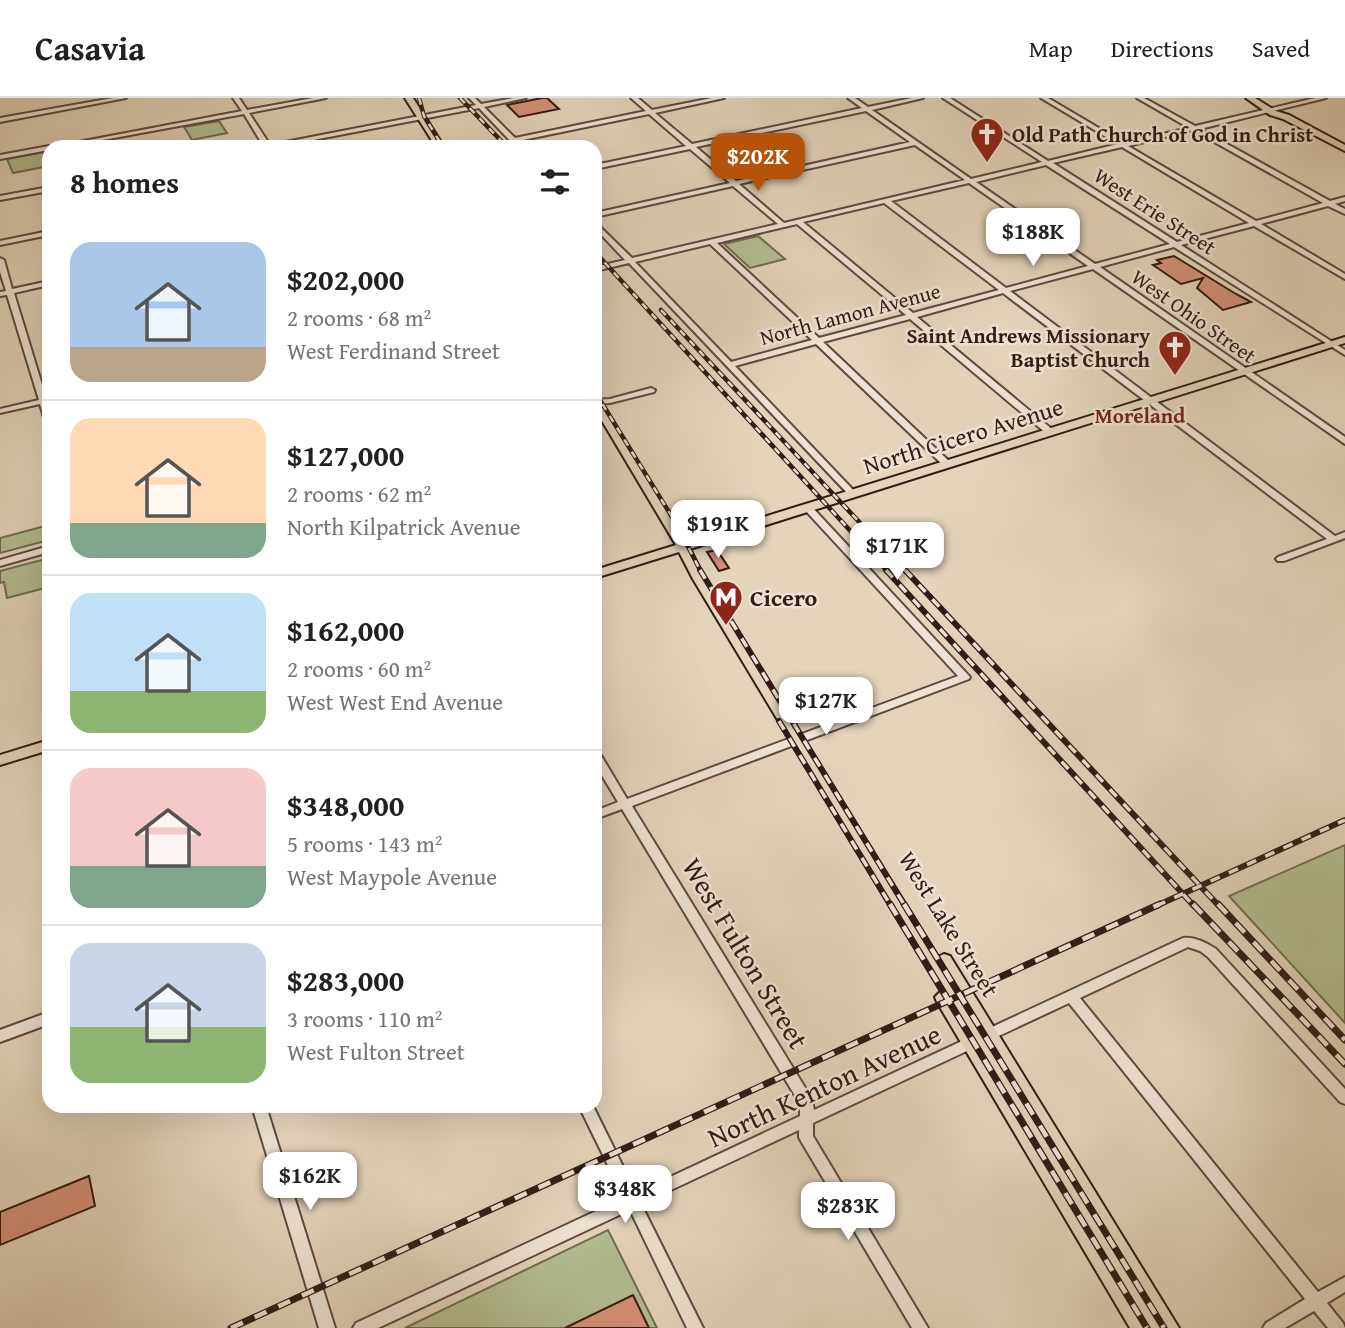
<!DOCTYPE html>
<meta charset="utf-8">
<style>
:root{--surface:#fff;--page:#f2f2f2;--text:#202124;--muted:#757577;--line:#e0e0e0;--accent:#b45309}
body{margin:0;font-family:"Gentium Book Plus",serif;background:var(--page);color:var(--text);height:100vh;display:flex;flex-direction:column;font-size:26px;white-space:nowrap}
*{box-sizing:border-box;margin:0}
p{font-size:23px;color:var(--muted)}
.icon{flex:none;width:38px;height:38px;fill:none;stroke:currentColor;stroke-width:2;stroke-linecap:round;stroke-linejoin:round}
.map{position:relative;flex:1;overflow:hidden}
.details{position:absolute;left:42px;top:42px;width:560px;height:973px;display:flex;flex-direction:column;background:var(--surface);border-radius:21px;box-shadow:0 7px 28px #0002}
.details>*{flex:none}
.price{position:absolute;translate:-50% -60px;padding:0 16px;border-radius:14px;background:#fff;color:#222;font-size:23px;line-height:46px;filter:drop-shadow(0 2px 4px #0008)}
.price::after{content:'';position:absolute;left:50%;top:42px;width:21px;height:16px;margin-left:-10px;background:inherit;clip-path:polygon(0 0,100% 0,50% 100%)}
.price.current{background:var(--accent);color:#fff}
ul{padding:0;list-style:none}
li{display:flex;align-items:center;gap:21px;height:175px;padding:0 28px}
li+li{border-top:2px solid var(--line)}
li span{display:grid;place-items:center;flex:none;width:196px;height:140px;border-radius:21px;color:#555}
li>.icon{margin-inline-start:auto}
span .icon{width:84px;height:84px;fill:#fffc;stroke-width:1}
li b{font-size:30px}
h2{display:flex;justify-content:space-between;align-items:center;height:84px;padding:0 28px;font-size:30px}
header{display:flex;align-items:center;gap:42px;box-sizing:border-box;height:98px;padding:0 35px;background:var(--surface);border-bottom:2px solid var(--line)}
header strong{font-size:33px}
nav{display:flex;gap:38px;margin-inline-start:auto;font-size:24px}
.map>svg:first-child{display:block}
.green{fill:#b2bd91;stroke:#716c53;stroke-width:2}
.building{fill:#d59078;stroke:#301c15;stroke-width:2}
.lines{fill:none;stroke-linecap:round;stroke-linejoin:round}
.minor-casing{stroke:#5d4a3e;stroke-width:4}
.major-casing{stroke:#301c15;stroke-width:4}
.minor{fill:#ede3d2;fill-rule:evenodd}
.major{fill:#e3d4ba;fill-rule:evenodd}
.rail-far2-casing{stroke:#301c15;stroke-width:4.5}
.rail-far1-casing{stroke:#301c15;stroke-width:6}
.rail-casing{stroke:#301c15;stroke-width:7}
.rail-far2{stroke:#ede3d2;stroke-width:2.5;stroke-dasharray:7;stroke-linecap:butt}
.rail-far1{stroke:#ede3d2;stroke-width:3.5;stroke-dasharray:10;stroke-linecap:butt}
.rail{stroke:#ede3d2;stroke-width:4.5;stroke-dasharray:13;stroke-linecap:butt}
.labels{text-anchor:middle;dominant-baseline:central;stroke-width:5;stroke-linejoin:round;paint-order:stroke}
.far-poi-label{font-size:21px;font-weight:bold;fill:#301c15;stroke:#ede3d2;text-anchor:start}
.far-street-label{font-size:21px;fill:#301c15;stroke:#ede3d2}
.far-neighbourhood-label{font-size:21px;font-weight:bold;fill:#7a1f14;stroke:#ede3d2}
.street-label{font-size:24px;fill:#301c15;stroke:#ede3d2}
.poi-label{font-size:24px;font-weight:bold;fill:#301c15;stroke:#ede3d2;text-anchor:start}
.near-street-label{font-size:28px;fill:#301c15;stroke:#ede3d2}
</style>
<header>
<strong>Casavia</strong>
<nav><a>Map</a><a>Directions</a><a>Saved</a></nav>
</header>
<div class="map">
<svg width="1345" height="1230" viewBox="0 0 1345 1230">
<rect width="100%" height="100%" fill="#e3d4ba"/>
<filter id="stains"><feTurbulence type="fractalNoise" baseFrequency=".00286" numOctaves="4"/><feColorMatrix values="0 0 0 0 .2 0 0 0 0 .09 0 0 0 0 .02 0 0 0 .5 -.17"/></filter>
<radialGradient id="worn" r=".72"><stop offset=".6" stop-color="#630" stop-opacity="0"/><stop offset="1" stop-color="#630" stop-opacity=".3"/></radialGradient>
<g class="green">
<polygon points="219,23 227,35 192,42 184,29"/>
<polygon points="44,54 49,68 13,75 7,61"/>
<polygon points="758,138 785,161 750,170 724,146"/>
<polygon points="49,427 49,442 0,455 0,440"/>
<polygon points="49,460 49,489 7,500 4,484 0,485 0,473"/>
<polygon points="1345,747 1345,925 1229,798"/>
<polygon points="608,1132 657,1230 405,1230"/>
</g>
<g class="building">
<polygon points="542,0 547,0 559,11 519,19 507,7"/>
<polygon points="1174,158 1236,196 1251,204 1223,212 1197,190 1203,180 1181,186 1153,167 1161,165 1157,162"/>
<polygon points="717,452 729,470 719,473 707,454"/>
<polygon points="89,1078 95,1108 0,1147 0,1114"/>
<polygon points="633,1197 649,1230 565,1230"/>
</g>
<g class="lines">
<defs>
<g id="minor">
<polygon points="113,0 126,0 0,24 0,20"/>
<path d="M233,0H239L247,12L313,0H326L249,15L270,47L476,7L469,0H475L481,6L514,0H526L484,9L515,40L646,13L631,0H638L652,12L712,0H724L655,15L692,46L862,10L848,0H855L868,9L912,0H923L872,12L971,81L1042,64L943,0H950L1048,63L1118,46L1041,0H1048L1124,45L1189,30L1137,0H1144L1195,28L1315,0H1326L1200,31L1330,103L1345,99V103L1335,106L1345,111V116L1328,108L1261,126L1345,176V181L1254,128L1181,147L1345,252V257L1174,149L1100,169L1345,339V346L1093,171L1010,193L1335,438L1345,434V440L1284,463H1278L1276,461L1278,459L1327,441L1003,195L917,219L1053,332V336H1047L910,221L823,244L950,364V368H944L816,246L735,268L857,396L856,398H850L629,165L595,173V169L625,162L595,130V124L632,160L778,126L733,88L595,119V115L730,85L690,51L595,71V67L686,48L649,16L518,43L523,49H516L479,10L277,49H264L244,16L65,49H52L242,13ZM866,13L910,44L736,83L696,49ZM1193,32L1323,105L1256,123L1128,48ZM915,47L965,82L784,125L739,86ZM1122,49L1249,125L1177,144L1053,65ZM1046,67L1170,146L1095,166L976,84ZM969,85L1088,168L1006,190L891,103ZM884,105L999,192L913,215L803,124ZM797,126L906,217L819,240L717,145ZM710,146L812,242L731,264L635,164Z"/>
<polygon points="49,48 51,49 49,49 49,52 0,61 0,57"/>
<polygon points="49,89 49,93 0,102 0,98"/>
<polygon points="49,133 49,137 0,147 0,143"/>
<polygon points="0,160 4,162 12,191 49,183 49,187 14,195 46,300 49,300 49,304 48,305 49,325 45,323 40,306 0,315 0,311 39,302 7,197 0,198 0,194 6,193 0,174"/>
<polygon points="651,290 655,292 654,294 610,305 595,306 595,302 610,301"/>
<path d="M808,407L811,408L970,579L969,581L632,708L812,1001L814,1012L1183,840C1194,838 1207,845 1216,851L1345,991V1006L1340,1004L1208,859L1200,853L1188,849L1080,900L1318,1194L1345,1179V1194L1327,1205L1343,1225L1345,1230H1328L1314,1213L1285,1230H1263L1266,1225L1305,1201L1069,905L813,1025V1038L928,1230H912L801,1043L799,1039V1032L641,1106L703,1230H687L630,1112L378,1230H353L356,1225L624,1100L579,1008H593L636,1095L800,1018V1006L622,711L595,721V713L618,704L595,666V653L599,654L627,701L958,578L805,412L804,410Z"/>
<polygon points="49,448 49,454 0,468 0,462"/>
<polygon points="49,914 49,926 0,944 0,932"/>
<polygon points="252,1008 266,1008 335,1230 319,1230"/>
</g>
<g id="major">
<polygon points="405,0 413,0 444,49 436,49"/>
<polygon points="1246,0 1255,0 1276,13 1289,17 1345,47 1345,53 1283,21 1270,17"/>
<polygon points="1345,239 1345,245 690,451 705,481 938,859 944,856 950,858 1179,1230 1130,1230 937,904 935,899 941,893 693,481 679,454 595,480 595,472 676,447 595,311 595,299 600,302 686,443"/>
<polygon points="49,642 49,652 0,667 0,657"/>
</g>
</defs>
<use href="#minor" class="minor-casing"/>
<use href="#major" class="major-casing"/>
<use href="#minor" class="minor"/>
<use href="#major" class="major"/>
<defs>
<g id="rail-far2">
<polyline points="419,0 424,18 443,49"/>
<polyline points="460,0 507,49"/>
<polyline points="595,154 888,474"/>
<polyline points="661,212 906,474"/>
<polyline points="595,294 677,427 701,474"/>
</g>
<g id="rail-far1">
<polyline points="700,472 905,808"/>
<polyline points="886,472 1194,808"/>
<polyline points="905,472 1219,808"/>
<polyline points="779,623 891,808"/>
<polyline points="1156,808 1345,722"/>
</g>
<g id="rail">
<polyline points="890,806 1147,1230"/>
<polyline points="904,806 1164,1230"/>
<polyline points="1193,806 1345,966"/>
<polyline points="1218,806 1345,942"/>
<polyline points="231,1230 1160,806"/>
</g>
</defs>
<use href="#rail-far2" class="rail-far2-casing"/>
<use href="#rail-far1" class="rail-far1-casing"/>
<use href="#rail" class="rail-casing"/>
<use href="#rail-far2" class="rail-far2"/>
<use href="#rail-far1" class="rail-far1"/>
<use href="#rail" class="rail"/>
</g>
<defs>
<symbol id="church-pin" viewBox="-11 -11 22 30"><path d="M0 17L-7.5 6A9.5 9.5 0 1 1 7.5 6Z" fill="#8f2418" stroke="#ede3d2"/><path d="M-1.2-6h2.4v3.5h3.3v2.4h-3.3V6h-2.4V-.1h-3.3v-2.4h3.3Z" fill="#fff"/></symbol>
<symbol id="metro-pin" viewBox="-11 -11 22 30"><path d="M0 17L-7.5 6A9.5 9.5 0 1 1 7.5 6Z" fill="#8f2418" stroke="#ede3d2"/><path d="M-5.5 5V-5H-3L0 0L3-5H5.5V5H3V-.5L0 4L-3-.5V5Z" fill="#fff"/></symbol>
</defs>
<g fill-rule="evenodd">
<use href="#church-pin" x="968" y="17" width="38" height="52"/>
<use href="#church-pin" x="1156" y="230" width="38" height="52"/>
<use href="#metro-pin" x="707" y="480" width="38" height="52"/>
</g>
<g class="labels">
<g class="far-poi-label">
<text x="1012" y="36">Old Path Church of God in Christ</text>
<text x="1150" y="237" text-anchor="end">Saint Andrews Missionary<tspan x="1150" dy="24">Baptist Church</tspan></text>
</g>
<g class="far-street-label">
<text transform="translate(1155 113) rotate(33)">West Erie Street</text>
<text transform="translate(850 216) rotate(-15)">North Lamon Avenue</text>
<text transform="translate(1194 218) rotate(35)">West Ohio Street</text>
</g>
<g class="far-neighbourhood-label">
<text x="1140" y="317">Moreland</text>
</g>
<g class="street-label">
<text transform="translate(963 338) rotate(-17)">North Cicero Avenue</text>
<text transform="translate(949 826) rotate(58)">West Lake Street</text>
</g>
<g class="poi-label">
<text x="750" y="499">Cicero</text>
</g>
<g class="near-street-label">
<text transform="translate(746 855) rotate(59)">West Fulton Street</text>
<text transform="translate(824 987) rotate(-25)">North Kenton Avenue</text>
</g>
</g>
<rect width="100%" height="100%" filter="url(#stains)"/>
<rect width="100%" height="100%" fill="url(#worn)"/>
</svg>
<b class="price current" style="left:758px;top:95px">$202K</b>
<b class="price" style="left:1033px;top:170px">$188K</b>
<b class="price" style="left:718px;top:462px">$191K</b>
<b class="price" style="left:897px;top:484px">$171K</b>
<b class="price" style="left:826px;top:639px">$127K</b>
<b class="price" style="left:310px;top:1114px">$162K</b>
<b class="price" style="left:625px;top:1127px">$348K</b>
<b class="price" style="left:848px;top:1144px">$283K</b>
<section class="details">
<h2>8 homes<svg class="icon" aria-label="filters" viewBox="0 0 24 24"><path d="M4 7h16M4 17h16"/><circle cx="9" cy="7" r="2"/><circle cx="15" cy="17" r="2"/></svg></h2>
<ul>
<li><span style="background:linear-gradient(#a9c7e8 75%,#b9a48a 0)"><svg class="icon" aria-label="home" viewBox="0 0 24 24"><path d="M3 11l9-7 9 7M6 9v11h12V9"/></svg></span><div><b>$202,000</b><p>2 rooms · 68 m²</p><p>West Ferdinand Street</p></div></li>
<li><span style="background:linear-gradient(#ffd9b3 75%,#7fa58c 0)"><svg class="icon" aria-label="home" viewBox="0 0 24 24"><path d="M3 11l9-7 9 7M6 9v11h12V9"/></svg></span><div><b>$127,000</b><p>2 rooms · 62 m²</p><p>North Kilpatrick Avenue</p></div></li>
<li><span style="background:linear-gradient(#bfe0f5 70%,#8fb573 0)"><svg class="icon" aria-label="home" viewBox="0 0 24 24"><path d="M3 11l9-7 9 7M6 9v11h12V9"/></svg></span><div><b>$162,000</b><p>2 rooms · 60 m²</p><p>West West End Avenue</p></div></li>
<li><span style="background:linear-gradient(#f6c9c9 70%,#7fa58c 0)"><svg class="icon" aria-label="home" viewBox="0 0 24 24"><path d="M3 11l9-7 9 7M6 9v11h12V9"/></svg></span><div><b>$348,000</b><p>5 rooms · 143 m²</p><p>West Maypole Avenue</p></div></li>
<li><span style="background:linear-gradient(#c9d6e8 60%,#8fb573 0)"><svg class="icon" aria-label="home" viewBox="0 0 24 24"><path d="M3 11l9-7 9 7M6 9v11h12V9"/></svg></span><div><b>$283,000</b><p>3 rooms · 110 m²</p><p>West Fulton Street</p></div></li>
</ul>
</section>
</div>
